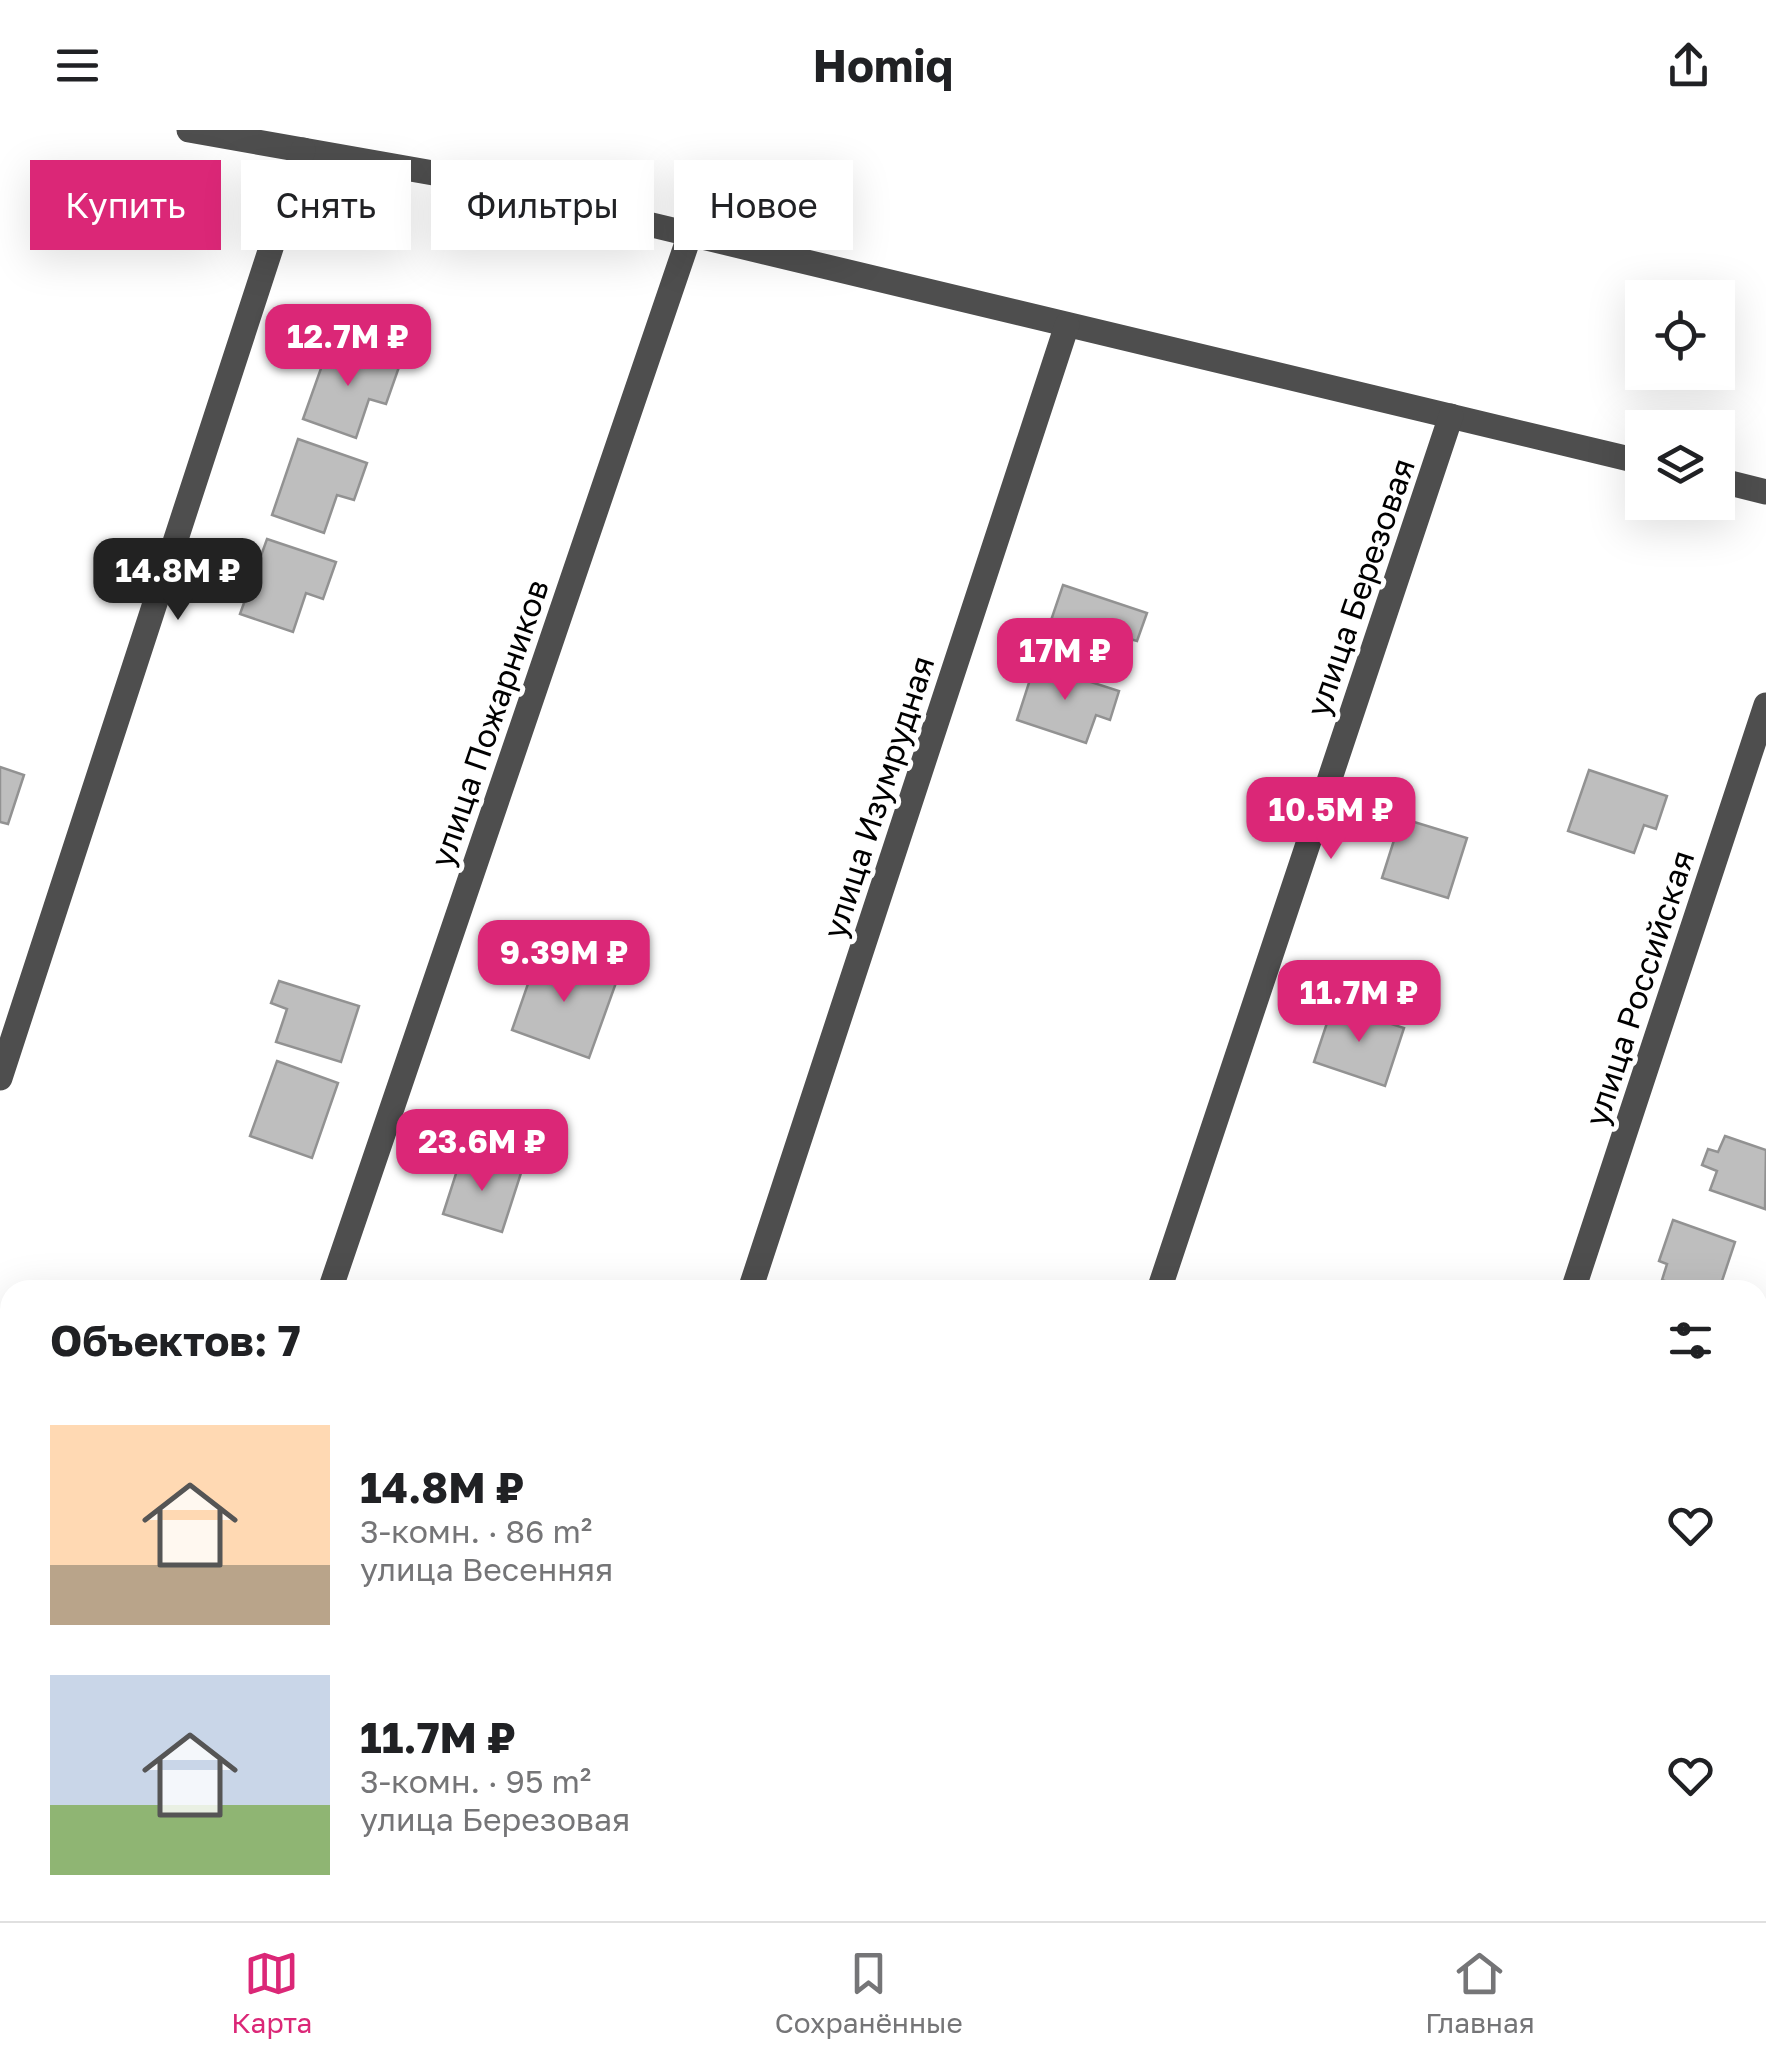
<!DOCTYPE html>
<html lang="ru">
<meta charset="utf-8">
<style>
:root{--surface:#fff;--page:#f6f6f6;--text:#202124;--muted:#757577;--line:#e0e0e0;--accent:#db2777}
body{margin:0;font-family:"Golos Text",sans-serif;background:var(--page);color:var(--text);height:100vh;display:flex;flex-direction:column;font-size:38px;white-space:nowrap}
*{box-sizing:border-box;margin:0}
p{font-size:32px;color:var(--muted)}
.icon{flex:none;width:55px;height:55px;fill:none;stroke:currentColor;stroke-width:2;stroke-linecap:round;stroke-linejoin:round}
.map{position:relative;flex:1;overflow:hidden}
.side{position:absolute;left:0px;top:1150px;width:1768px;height:642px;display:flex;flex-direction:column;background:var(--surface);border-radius:30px 30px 0 0;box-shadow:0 10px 40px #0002}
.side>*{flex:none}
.banner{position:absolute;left:30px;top:30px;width:1000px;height:90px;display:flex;gap:20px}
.buttons{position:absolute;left:1625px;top:150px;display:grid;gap:20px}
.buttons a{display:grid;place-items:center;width:110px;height:110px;border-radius:0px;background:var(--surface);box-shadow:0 10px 40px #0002;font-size:50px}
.price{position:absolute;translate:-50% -85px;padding:0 22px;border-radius:20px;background:var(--accent);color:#fff;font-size:32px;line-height:65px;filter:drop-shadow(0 2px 5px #0008)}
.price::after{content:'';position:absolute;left:50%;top:60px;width:30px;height:22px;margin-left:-15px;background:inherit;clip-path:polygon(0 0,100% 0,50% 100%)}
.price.active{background:#222;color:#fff}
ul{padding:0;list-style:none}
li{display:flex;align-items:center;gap:30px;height:250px;padding:0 50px}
li span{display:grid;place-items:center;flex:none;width:280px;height:200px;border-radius:0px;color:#555}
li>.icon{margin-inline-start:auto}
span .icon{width:120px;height:120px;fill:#fffc;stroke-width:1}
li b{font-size:42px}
h2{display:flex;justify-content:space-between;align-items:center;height:120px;padding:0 50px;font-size:42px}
.tag{padding:0 35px;border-radius:0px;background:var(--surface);box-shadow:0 10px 40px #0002;font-size:35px;line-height:90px}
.tag.active{background:var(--accent);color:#fff}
header{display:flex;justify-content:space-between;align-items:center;height:130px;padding:0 50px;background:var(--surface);font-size:45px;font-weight:700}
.tab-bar{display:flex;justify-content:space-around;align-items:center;height:140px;border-top:2px solid var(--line);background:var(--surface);font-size:28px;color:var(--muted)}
.tab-bar a{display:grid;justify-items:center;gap:5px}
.tab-bar .active{color:var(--accent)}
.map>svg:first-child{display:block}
.building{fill:#bebebe;stroke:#929292;stroke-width:2.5}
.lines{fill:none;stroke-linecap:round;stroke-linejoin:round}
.minor{stroke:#4e4e4e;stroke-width:25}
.labels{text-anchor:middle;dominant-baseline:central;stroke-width:10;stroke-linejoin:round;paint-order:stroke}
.street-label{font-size:32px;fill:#000;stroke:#fff}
</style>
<header><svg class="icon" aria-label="menu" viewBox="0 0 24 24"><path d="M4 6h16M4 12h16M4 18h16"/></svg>Homiq<svg class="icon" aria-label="share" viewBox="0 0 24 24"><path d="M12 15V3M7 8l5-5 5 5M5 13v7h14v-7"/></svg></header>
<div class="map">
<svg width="1766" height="1791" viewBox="0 0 1766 1791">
<rect width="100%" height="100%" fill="#fff"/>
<g class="building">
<polygon points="330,213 399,237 386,274 369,269 356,308 303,289"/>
<polygon points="298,309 367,333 354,370 337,365 324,403 272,385"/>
<polygon points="267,409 336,432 323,469 306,463 293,502 240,484"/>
<polygon points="1063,455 1147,483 1137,511 1123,507 1114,535 1044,511"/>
<polygon points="1035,534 1119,561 1110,590 1096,585 1086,613 1017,590"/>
<polygon points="0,637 24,645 8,694 0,692"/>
<polygon points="1589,640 1667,666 1656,699 1644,695 1634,723 1568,701"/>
<polygon points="1401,688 1467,708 1448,768 1382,748"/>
<polygon points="539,822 617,850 589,928 512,900"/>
<polygon points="279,851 359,876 341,932 276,912 287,879 271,873"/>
<polygon points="1333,875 1404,898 1385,956 1314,932"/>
<polygon points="277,931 338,953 312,1028 250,1006"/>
<polygon points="1725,1006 1766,1020 1765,1079 1710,1060 1717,1041 1702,1035 1708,1019 1718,1022"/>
<polygon points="462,1025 521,1043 502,1102 443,1084"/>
<polygon points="1673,1090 1735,1112 1719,1160 1680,1160 1681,1157 1662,1150 1667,1134 1659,1131"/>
<polygon points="0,1196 10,1199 10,1271 0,1268"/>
<polygon points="0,1302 10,1306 10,1383 0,1380"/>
<polygon points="0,1404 10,1407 10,1444 0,1475"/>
<polygon points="1039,1782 1088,1782 1086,1791 1036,1791"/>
</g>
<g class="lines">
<g class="minor">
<polyline points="189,0 439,44 1642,332"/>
<polyline points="1718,350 1766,362"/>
<polyline points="0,948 303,20"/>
<polyline points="330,1160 690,104"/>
<polyline points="750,1160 1067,195"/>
<polyline points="1159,1160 1451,286"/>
<polyline points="1573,1160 1766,575"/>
<polyline points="0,1764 10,1768"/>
<polyline points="55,1782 80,1791"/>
<polyline points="114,1791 117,1782"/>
<polyline points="542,1791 545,1782"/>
<polyline points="947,1791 950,1782"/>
<polyline points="1365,1791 1368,1782"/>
</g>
</g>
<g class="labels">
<g class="street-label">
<text transform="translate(1360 457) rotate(-71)">улица Березовая</text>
<text transform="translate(489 593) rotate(-71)">улица Пожарников</text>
<text transform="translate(878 667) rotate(-72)">улица Изумрудная</text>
<text transform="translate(1639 858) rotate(-72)">улица Российская</text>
</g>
</g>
</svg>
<div class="buttons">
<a><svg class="icon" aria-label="locate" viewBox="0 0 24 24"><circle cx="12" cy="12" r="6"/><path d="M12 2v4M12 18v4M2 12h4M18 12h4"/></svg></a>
<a><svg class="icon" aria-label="layers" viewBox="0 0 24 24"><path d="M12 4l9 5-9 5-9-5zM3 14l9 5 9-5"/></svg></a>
</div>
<b class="price" style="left:348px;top:259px">12.7M ₽</b>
<b class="price active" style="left:178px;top:493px">14.8M ₽</b>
<b class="price" style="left:1065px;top:573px">17M ₽</b>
<b class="price" style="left:1331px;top:732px">10.5M ₽</b>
<b class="price" style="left:564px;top:875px">9.39M ₽</b>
<b class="price" style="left:1359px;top:915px">11.7M ₽</b>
<b class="price" style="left:482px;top:1064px">23.6M ₽</b>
<div class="banner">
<a class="tag active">Купить</a>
<a class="tag">Снять</a>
<a class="tag">Фильтры</a>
<a class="tag">Новое</a>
</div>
<section class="side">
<h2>Объектов: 7<svg class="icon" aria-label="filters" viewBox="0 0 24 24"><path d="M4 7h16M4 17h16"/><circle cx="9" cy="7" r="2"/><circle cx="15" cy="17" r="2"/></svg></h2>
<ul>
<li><span style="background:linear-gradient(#ffd9b3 70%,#b9a48a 0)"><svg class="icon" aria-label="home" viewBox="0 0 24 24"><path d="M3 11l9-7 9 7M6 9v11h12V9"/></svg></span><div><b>14.8M ₽</b><p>3-комн. · 86 m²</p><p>улица Весенняя</p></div><svg class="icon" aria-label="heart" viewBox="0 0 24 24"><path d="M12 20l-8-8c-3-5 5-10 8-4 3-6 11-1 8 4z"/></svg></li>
<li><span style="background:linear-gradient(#c9d6e8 65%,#8fb573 0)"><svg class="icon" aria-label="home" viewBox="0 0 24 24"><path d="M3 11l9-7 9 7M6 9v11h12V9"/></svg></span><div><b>11.7M ₽</b><p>3-комн. · 95 m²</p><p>улица Березовая</p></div><svg class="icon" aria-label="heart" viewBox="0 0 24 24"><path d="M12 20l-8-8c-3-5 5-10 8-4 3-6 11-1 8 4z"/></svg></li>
</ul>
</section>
</div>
<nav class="tab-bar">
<a class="active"><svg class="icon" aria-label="map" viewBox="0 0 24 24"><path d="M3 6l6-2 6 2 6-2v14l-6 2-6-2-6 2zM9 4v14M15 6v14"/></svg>Карта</a>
<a><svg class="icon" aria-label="saved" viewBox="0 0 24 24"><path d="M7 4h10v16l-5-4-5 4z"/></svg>Сохранённые</a>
<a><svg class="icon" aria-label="home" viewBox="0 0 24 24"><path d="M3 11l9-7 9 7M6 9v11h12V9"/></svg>Главная</a>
</nav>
